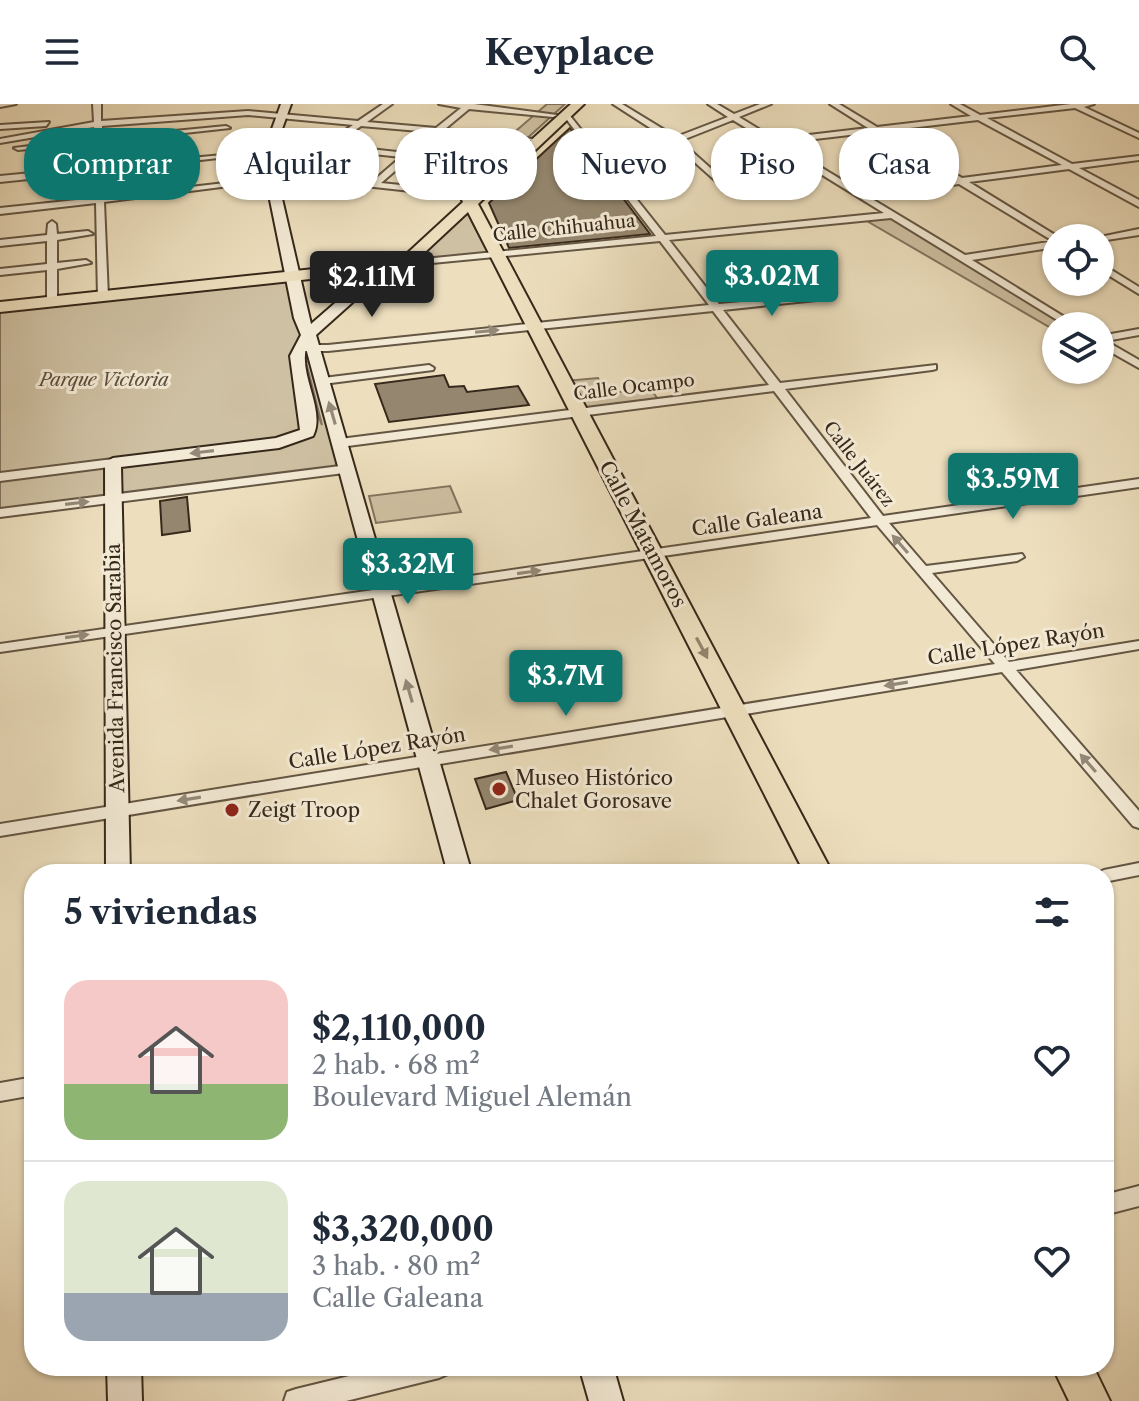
<!DOCTYPE html>
<html lang="es">
<meta charset="utf-8">
<style>
:root{--surface:#fff;--page:#f6f6f7;--text:#1f2937;--muted:#747a83;--line:#e0e1e3;--accent:#0f766e}
body{margin:0;font-family:"Libre Caslon Text",serif;background:var(--page);color:var(--text);height:100vh;display:flex;flex-direction:column;font-size:30px;white-space:nowrap}
*{box-sizing:border-box;margin:0}
p{font-size:26px;color:var(--muted)}
.icon{flex:none;width:44px;height:44px;fill:none;stroke:currentColor;stroke-width:2;stroke-linecap:round;stroke-linejoin:round}
.map{position:relative;flex:1;overflow:hidden}
.side{position:absolute;left:24px;top:760px;width:1090px;height:512px;display:flex;flex-direction:column;background:var(--surface);border-radius:32px;box-shadow:0 2px 6px #0004}
.side>*{flex:none}
.hud{position:absolute;left:24px;top:24px;width:1092px;height:72px;display:flex;gap:16px}
.controls{position:absolute;left:1042px;top:120px;display:grid;gap:16px}
.controls a{display:grid;place-items:center;width:72px;height:72px;border-radius:50%;background:var(--surface);box-shadow:0 2px 6px #0004;font-size:40px}
.price{position:absolute;translate:-50% -68px;padding:0 18px;border-radius:8px;background:var(--accent);color:#fff;font-size:26px;line-height:52px;filter:drop-shadow(0 2px 4px #0008)}
.price::after{content:'';position:absolute;left:50%;top:48px;width:24px;height:18px;margin-left:-12px;background:inherit;clip-path:polygon(0 0,100% 0,50% 100%)}
.price.active{background:#222;color:#fff}
ul{padding:0;list-style:none}
li{display:flex;align-items:center;gap:24px;height:200px;padding:0 40px}
li+li{border-top:2px solid var(--line)}
li span{display:grid;place-items:center;flex:none;width:224px;height:160px;border-radius:24px;color:#555}
li>.icon{margin-inline-start:auto}
span .icon{width:96px;height:96px;fill:#fffc;stroke-width:1}
li b{font-size:34px}
h2{display:flex;justify-content:space-between;align-items:center;height:96px;padding:0 40px;font-size:34px}
.tag{padding:0 28px;border-radius:32px;background:var(--surface);box-shadow:0 2px 6px #0004;font-size:28px;line-height:72px}
.tag.active{background:var(--accent);color:#fff}
header{display:flex;justify-content:space-between;align-items:center;height:104px;padding:0 40px;background:var(--surface);font-size:36px;font-weight:700}
.map>svg:first-child{display:block}
.green{fill:#cec0a2;stroke:#82745e;stroke-width:2}
.building{fill:#95876f;stroke:#36281a;stroke-width:2}
.lines{fill:none;stroke-linecap:round;stroke-linejoin:round}
.street-casing{stroke:#645643;stroke-width:4}
.secondary-casing{stroke:#36281a;stroke-width:4}
.primary-casing{stroke:#36281a;stroke-width:4}
.street{fill:#f3ead5;fill-rule:evenodd}
.secondary{fill:#f3ead5;fill-rule:evenodd}
.primary{fill:#eddfbe;fill-rule:evenodd}
.oneway{fill:#948978}
.oneway2{fill:#92846c}
.poi-dot{fill:#8f2418;stroke:#f3ead5;stroke-width:3}
.labels{text-anchor:middle;dominant-baseline:central;stroke-width:6;stroke-linejoin:round;paint-order:stroke}
.far-street-label{font-size:18px;fill:#36281a;stroke:#f3ead5}
.far-park-label{font-size:18px;font-style:italic;fill:#5c4e3c;stroke:#f3ead5}
.street-label{font-size:20px;fill:#36281a;stroke:#f3ead5}
.poi-label{font-size:20px;fill:#36281a;stroke:#f3ead5;text-anchor:start}
</style>
<header><svg class="icon" aria-label="menu" viewBox="0 0 24 24"><path d="M4 6h16M4 12h16M4 18h16"/></svg>Keyplace<svg class="icon" aria-label="search" viewBox="0 0 24 24"><circle cx="10" cy="10" r="6"/><path d="M15 15l6 6"/></svg></header>
<div class="map">
<svg width="1139" height="1297" viewBox="0 0 1139 1297">
<rect width="100%" height="100%" fill="#eddfbe"/>
<filter id="stains"><feTurbulence type="fractalNoise" baseFrequency=".0025" numOctaves="4"/><feColorMatrix values="0 0 0 0 .2 0 0 0 0 .09 0 0 0 0 .02 0 0 0 .5 -.17"/></filter>
<radialGradient id="worn" r=".72"><stop offset=".6" stop-color="#630" stop-opacity="0"/><stop offset="1" stop-color="#630" stop-opacity=".3"/></radialGradient>
<g class="green">
<polygon points="547,0 565,0 470,86 451,83"/>
<polygon points="472,98 498,150 407,159"/>
<polygon points="894,110 1078,222 1056,222 1056,227 860,113"/>
<path d="M297,172L308,219C290,247 310,292 322,321L306,258L312,257L354,363L0,408V203Z"/>
<polygon points="598,274 608,289 651,285 659,297 580,307 564,277"/>
<polygon points="450,382 461,408 376,419 369,392"/>
</g>
<g class="building">
<polygon points="570,24 650,130 509,144 489,99"/>
<polygon points="444,271 449,283 464,282 467,288 518,282 529,301 389,318 375,280"/>
<polygon points="187,393 190,427 162,431 160,397"/>
<polygon points="426,437 434,463 408,467 400,440"/>
<polygon points="506,668 518,696 486,705 475,675"/>
</g>
<g class="lines">
<defs>
<g id="street">
<polygon points="0,0 16,0 0,3"/>
<path d="M93,0H101V17L248,7L358,17L383,0H392L367,18L436,24L461,4L439,0H474L557,11L553,13L469,5L445,25L533,35L529,37L440,29L415,50L503,62L499,64L410,54L381,79L469,88L470,90L466,93L273,72L269,70L273,68L284,69L319,44L273,38L270,34L325,40L353,21L248,11L102,22V34L226,22L230,24L102,38L103,62L223,51L227,53L103,67L104,93L225,79L229,82L104,98L108,193L103,196L98,193L96,99L0,110V104L96,94L95,68L0,78V72L95,63L94,39L18,46L14,44L94,34V23L0,39V35L94,18ZM361,22L431,28L406,49L334,41ZM328,45L401,53L372,78L293,70Z"/>
<path d="M613,0H622L676,33L728,13L708,0H717L734,10L760,0H771L739,13L775,35L868,24L830,0H839L877,23L971,12L951,0H960L980,11L1071,0H1094L1084,3L1139,29V34L1075,4L987,14L1072,60L1139,52V56L1079,64L1139,96V103L1069,65L969,78L1060,134H1056V143L972,156L1079,222H1067L891,114L669,136L719,200L830,190V194L826,195L723,206L780,279L936,261V265L932,266L785,285L883,412L1139,375V383L889,419L926,462L1022,450L1024,453L1017,457L932,469L1009,558L1139,537V545L1016,566L1139,707V724L1133,722L1002,568L0,732V720L995,560L877,421L0,548V540L871,414L774,287L340,343L334,339L340,335L769,281L713,207L328,247H300L295,244L300,241H328L709,201L660,137L401,162V158L404,157L656,132L564,12L567,8L665,131L884,109L733,16L680,37L725,77L718,79L672,38ZM978,16L1062,61L962,74L884,27ZM875,28L952,76L860,87L781,39ZM959,80L1053,137H1055L965,151L867,92Z"/>
<polygon points="49,18 46,22 0,25 0,21"/>
<polygon points="52,117 56,120 57,130 88,127 93,130 57,136 57,159 86,156 91,159 57,165 57,198 52,201 47,198 47,166 0,171 0,165 47,160 47,137 0,142 0,136 47,131 48,120"/>
<polygon points="1139,125 1139,131 1100,137 1100,134 1095,134"/>
<polygon points="1100,159 1139,183 1139,190 1100,166"/>
<polygon points="1139,225 1139,231 1106,237 1139,256 1139,264 1100,242 1100,232"/>
<polygon points="429,261 434,264 433,266 323,280 317,277 323,274"/>
<polygon points="113,355 119,359 117,362 0,377 0,369"/>
<polygon points="348,361 354,365 352,368 0,413 0,405"/>
<polygon points="1139,759 1139,771 1104,778 1104,770 1096,770 1104,766"/>
<polygon points="34,973 34,991 0,997 0,979"/>
<polygon points="1139,1082 1139,1102 1104,1111 1104,1091"/>
<polygon points="390,1262 451,1262 448,1270 439,1274 346,1297 284,1297 287,1288 296,1285"/>
</g>
<g id="secondary">
<path d="M281,0H291L278,36L280,86L311,220L381,159L393,162L316,231L472,770H448L306,244C299,272 326,307 313,332L279,344L121,363L130,770H106L105,359L113,354L276,334L300,326L290,252L301,231L294,214L268,86V36Z"/>
<polygon points="107,1262 141,1262 142,1297 108,1297"/>
<polygon points="579,1262 613,1262 623,1297 589,1297"/>
</g>
<g id="primary">
<polygon points="571,0 584,0 478,100 833,770 805,770 468,108 409,163 404,165 0,208 0,198 400,156 463,98 459,90 461,87 473,89"/>
<polygon points="1052,1262 1093,1262 1110,1297 1069,1297"/>
</g>
</defs>
<use href="#street" class="street-casing"/>
<use href="#secondary" class="secondary-casing"/>
<use href="#primary" class="primary-casing"/>
<use href="#street" class="street"/>
<use href="#secondary" class="secondary"/>
<use href="#primary" class="primary"/>
</g>
<defs><path id="oneway-solid" d="M-6-.8H1V-3.2L6.5 0L1 3.2V.8H-6Z" transform="scale(2)"/></defs>
<g class="oneway">
<use href="#oneway-solid" transform="translate(487 227) rotate(-6)"/>
<use href="#oneway-solid" transform="translate(332 309) rotate(-106)"/>
<use href="#oneway-solid" transform="translate(202 348) rotate(173)"/>
<use href="#oneway-solid" transform="translate(77 399) rotate(-7)"/>
<use href="#oneway-solid" transform="translate(900 440) rotate(-131)"/>
<use href="#oneway-solid" transform="translate(529 468) rotate(-8)"/>
<use href="#oneway-solid" transform="translate(77 532) rotate(-8)"/>
<use href="#oneway-solid" transform="translate(896 580) rotate(171)"/>
<use href="#oneway-solid" transform="translate(409 587) rotate(-106)"/>
<use href="#oneway-solid" transform="translate(501 644) rotate(171)"/>
<use href="#oneway-solid" transform="translate(1088 659) rotate(-131)"/>
<use href="#oneway-solid" transform="translate(189 695) rotate(171)"/>
</g>
<use class="oneway2" href="#oneway-solid" transform="translate(702 544) rotate(62)"/>
<g class="poi-dot">
<circle cx="499" cy="685" r="8"/>
<circle cx="232" cy="706" r="8"/>
</g>
<g class="labels">
<g class="far-street-label">
<text transform="translate(564 124) rotate(-6)">Calle Chihuahua</text>
<text transform="translate(634 283) rotate(-7)">Calle Ocampo</text>
<text transform="translate(859 360) rotate(52)">Calle Juárez</text>
</g>
<g class="far-park-label">
<text x="104" y="276">Parque Victoria</text>
</g>
<g class="street-label">
<text transform="translate(757 416) rotate(-8)">Calle Galeana</text>
<text transform="translate(643 430) rotate(62)">Calle Matamoros</text>
<text transform="translate(1016 540) rotate(-9)">Calle López Rayón</text>
<text transform="translate(115 564) rotate(-91)">Avenida Francisco Sarabia</text>
<text transform="translate(377 644) rotate(-9)">Calle López Rayón</text>
</g>
<g class="poi-label">
<text x="515" y="674">Museo Histórico<tspan x="515" dy="23">Chalet Gorosave</tspan></text>
<text x="248" y="706">Zeigt Troop</text>
</g>
</g>
<rect width="100%" height="100%" filter="url(#stains)"/>
<rect width="100%" height="100%" fill="url(#worn)"/>
</svg>
<div class="controls">
<a><svg class="icon" aria-label="locate" viewBox="0 0 24 24"><circle cx="12" cy="12" r="6"/><path d="M12 2v4M12 18v4M2 12h4M18 12h4"/></svg></a>
<a><svg class="icon" aria-label="layers" viewBox="0 0 24 24"><path d="M12 4l9 5-9 5-9-5zM3 14l9 5 9-5"/></svg></a>
</div>
<b class="price" style="left:772px;top:214px">$3.02M</b>
<b class="price active" style="left:372px;top:215px">$2.11M</b>
<b class="price" style="left:1013px;top:417px">$3.59M</b>
<b class="price" style="left:408px;top:502px">$3.32M</b>
<b class="price" style="left:566px;top:614px">$3.7M</b>
<div class="hud">
<a class="tag active">Comprar</a>
<a class="tag">Alquilar</a>
<a class="tag">Filtros</a>
<a class="tag">Nuevo</a>
<a class="tag">Piso</a>
<a class="tag">Casa</a>
</div>
<section class="side">
<h2>5 viviendas<svg class="icon" aria-label="filters" viewBox="0 0 24 24"><path d="M4 7h16M4 17h16"/><circle cx="9" cy="7" r="2"/><circle cx="15" cy="17" r="2"/></svg></h2>
<ul>
<li><span style="background:linear-gradient(#f6c9c9 65%,#8fb573 0)"><svg class="icon" aria-label="home" viewBox="0 0 24 24"><path d="M3 11l9-7 9 7M6 9v11h12V9"/></svg></span><div><b>$2,110,000</b><p>2 hab. · 68 m²</p><p>Boulevard Miguel Alemán</p></div><svg class="icon" aria-label="heart" viewBox="0 0 24 24"><path d="M12 20l-8-8c-3-5 5-10 8-4 3-6 11-1 8 4z"/></svg></li>
<li><span style="background:linear-gradient(#dfe7d0 70%,#9aa5b1 0)"><svg class="icon" aria-label="home" viewBox="0 0 24 24"><path d="M3 11l9-7 9 7M6 9v11h12V9"/></svg></span><div><b>$3,320,000</b><p>3 hab. · 80 m²</p><p>Calle Galeana</p></div><svg class="icon" aria-label="heart" viewBox="0 0 24 24"><path d="M12 20l-8-8c-3-5 5-10 8-4 3-6 11-1 8 4z"/></svg></li>
</ul>
</section>
</div>
